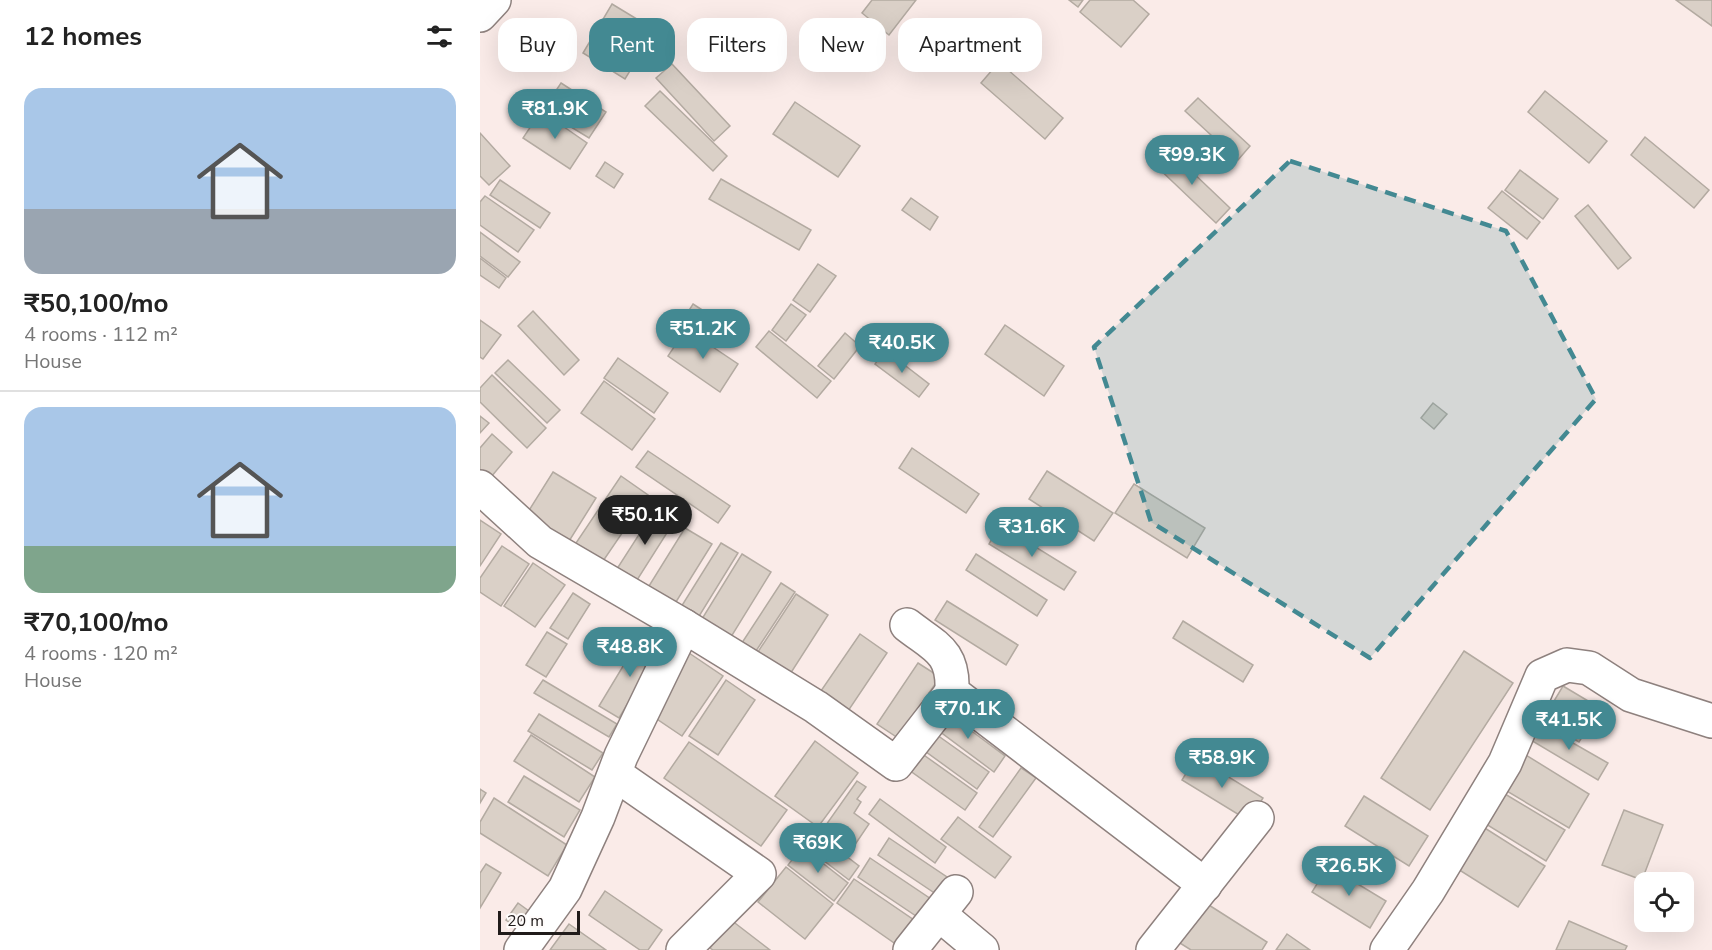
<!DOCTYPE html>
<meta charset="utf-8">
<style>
:root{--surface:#fff;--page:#f2f2f2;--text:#222;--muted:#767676;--line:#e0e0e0;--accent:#438992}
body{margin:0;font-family:"Nunito Sans",sans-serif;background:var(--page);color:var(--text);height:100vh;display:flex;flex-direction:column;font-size:22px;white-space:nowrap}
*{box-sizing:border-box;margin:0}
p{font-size:20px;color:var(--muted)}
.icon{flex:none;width:33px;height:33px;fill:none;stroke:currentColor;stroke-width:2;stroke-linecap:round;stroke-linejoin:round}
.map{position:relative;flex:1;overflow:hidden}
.sheet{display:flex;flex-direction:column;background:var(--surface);width:480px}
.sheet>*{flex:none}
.hud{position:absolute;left:18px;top:18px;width:570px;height:54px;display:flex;gap:12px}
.tools{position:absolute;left:1154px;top:872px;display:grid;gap:12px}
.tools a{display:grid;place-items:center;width:60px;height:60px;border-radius:12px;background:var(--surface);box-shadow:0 6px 24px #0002;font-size:30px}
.scale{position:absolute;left:18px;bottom:15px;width:82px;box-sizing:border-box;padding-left:6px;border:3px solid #201b1a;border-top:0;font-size:16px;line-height:21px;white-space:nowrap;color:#201b1a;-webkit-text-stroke:4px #fffcfb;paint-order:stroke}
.price{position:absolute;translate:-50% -51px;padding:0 14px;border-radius:21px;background:var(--accent);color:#fff;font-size:20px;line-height:39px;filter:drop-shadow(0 2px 3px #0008)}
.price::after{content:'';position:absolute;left:50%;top:36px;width:18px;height:14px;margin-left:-9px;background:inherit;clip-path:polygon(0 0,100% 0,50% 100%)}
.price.selected{background:#222;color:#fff}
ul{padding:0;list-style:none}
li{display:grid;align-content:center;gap:12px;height:318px;padding:0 24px}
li+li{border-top:2px solid var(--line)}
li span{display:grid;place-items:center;height:186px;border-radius:18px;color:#555}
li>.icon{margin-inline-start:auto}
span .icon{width:108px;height:108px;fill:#fffc;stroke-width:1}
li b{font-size:26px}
h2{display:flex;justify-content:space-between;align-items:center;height:72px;padding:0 24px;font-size:26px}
.pill{padding:0 21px;border-radius:18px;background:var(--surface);box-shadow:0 6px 24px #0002;font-size:21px;line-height:54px}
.pill.selected{background:var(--accent);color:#fff}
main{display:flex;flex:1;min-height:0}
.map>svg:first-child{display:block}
.building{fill:#dad0c7;stroke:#b3aaa1;stroke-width:1.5}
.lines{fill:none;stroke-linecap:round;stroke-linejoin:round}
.minor-casing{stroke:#8e817e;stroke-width:36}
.minor{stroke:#fff;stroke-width:33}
.marked{fill:#438992;fill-opacity:0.2;stroke:#438992;stroke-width:4.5;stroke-dasharray:12 8;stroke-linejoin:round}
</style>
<main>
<section class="sheet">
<h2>12 homes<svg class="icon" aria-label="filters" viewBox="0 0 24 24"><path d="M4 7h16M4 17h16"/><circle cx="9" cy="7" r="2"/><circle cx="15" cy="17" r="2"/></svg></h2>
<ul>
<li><span style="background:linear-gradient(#a9c7e8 65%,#9aa5b1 0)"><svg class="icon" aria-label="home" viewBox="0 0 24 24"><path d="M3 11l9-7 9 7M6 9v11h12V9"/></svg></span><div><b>₹50,100/mo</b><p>4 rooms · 112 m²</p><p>House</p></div></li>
<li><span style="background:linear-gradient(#a9c7e8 75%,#7fa58c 0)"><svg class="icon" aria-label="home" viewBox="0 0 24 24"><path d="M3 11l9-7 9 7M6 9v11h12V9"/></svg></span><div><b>₹70,100/mo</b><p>4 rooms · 120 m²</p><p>House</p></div></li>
</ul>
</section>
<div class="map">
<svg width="1232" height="950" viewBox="0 0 1232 950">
<rect width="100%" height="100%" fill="#faebe8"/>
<g class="building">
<polygon points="392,0 436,0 409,35 382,13"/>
<polygon points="589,0 603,0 598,7"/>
<polygon points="610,0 653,0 669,14 641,47 600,12"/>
<polygon points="1196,0 1232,0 1232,26"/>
<polygon points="132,4 175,30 145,79 103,53"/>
<polygon points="519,62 583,118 565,139 501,83"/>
<polygon points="192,64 250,126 234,141 176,78"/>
<polygon points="81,83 126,112 109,138 63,110"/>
<polygon points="180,91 247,156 233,171 165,106"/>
<polygon points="1065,91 1127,141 1109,163 1048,112"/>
<polygon points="718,98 770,146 758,160 705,111"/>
<polygon points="315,102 380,146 358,177 293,134"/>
<polygon points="61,111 107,143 90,169 43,138"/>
<polygon points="0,133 30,166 9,185 0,176"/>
<polygon points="1165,137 1229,190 1214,208 1151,155"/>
<polygon points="687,148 750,208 736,223 673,163"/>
<polygon points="125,162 143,174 134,188 116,176"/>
<polygon points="1040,170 1078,199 1063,219 1025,190"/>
<polygon points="241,179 331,230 319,250 229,199"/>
<polygon points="20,180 70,213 60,228 10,195"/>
<polygon points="1022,191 1060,222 1047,239 1008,208"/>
<polygon points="5,196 54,230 38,252 0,225 0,202"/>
<polygon points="431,198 458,217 450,230 422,210"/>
<polygon points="1108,205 1151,258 1138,269 1095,216"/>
<polygon points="0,232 40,262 28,277 0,256"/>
<polygon points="0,258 26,278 19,288 0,275"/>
<polygon points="338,264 356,276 330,312 313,300"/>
<polygon points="213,304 250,328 238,347 201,323"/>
<polygon points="311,304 326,315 306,341 292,330"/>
<polygon points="53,311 99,360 84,375 38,326"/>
<polygon points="0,320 21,335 3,359 0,357"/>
<polygon points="525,325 584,366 564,396 505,354"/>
<polygon points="206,329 258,364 240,392 188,356"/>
<polygon points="289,331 351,381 337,398 276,347"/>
<polygon points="365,333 380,346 354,379 338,366"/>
<polygon points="405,350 449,384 439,397 395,364"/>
<polygon points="138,358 188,393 174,413 124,378"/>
<polygon points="28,360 80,410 67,423 15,373"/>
<polygon points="12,375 66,428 47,448 0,402 0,388"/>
<polygon points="124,381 175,419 152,450 101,413"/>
<polygon points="953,403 967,414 954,429 941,418"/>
<polygon points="0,416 9,423 0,433"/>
<polygon points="12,434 32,452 6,483 0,478 0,448"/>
<polygon points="432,448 499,494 486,513 419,468"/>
<polygon points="168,451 250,506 238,523 156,467"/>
<polygon points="567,471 633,513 614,541 549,499"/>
<polygon points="73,472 116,498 86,546 43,520"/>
<polygon points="141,476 168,495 119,567 92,549"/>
<polygon points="654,484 725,528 707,558 635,513"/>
<polygon points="178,505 197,517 152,588 133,575"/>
<polygon points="0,520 21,534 0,566"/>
<polygon points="520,525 596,572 584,590 509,544"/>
<polygon points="205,528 232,544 191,610 164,594"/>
<polygon points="241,543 258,553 213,626 196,615"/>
<polygon points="22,546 49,564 21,606 0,592 0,578"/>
<polygon points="262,554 291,572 246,645 217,627"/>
<polygon points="496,554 567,600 557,616 486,570"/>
<polygon points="53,563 85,585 55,627 24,606"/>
<polygon points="301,583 315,592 268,663 254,655"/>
<polygon points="93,593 110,604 88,639 70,628"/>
<polygon points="316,594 348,615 305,682 272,661"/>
<polygon points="467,601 538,645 526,665 455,620"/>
<polygon points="703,621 773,665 763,682 693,638"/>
<polygon points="67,632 87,644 66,677 46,665"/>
<polygon points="380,634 407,653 362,720 334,701"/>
<polygon points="160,638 180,650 139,718 119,706"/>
<polygon points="984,651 1033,683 950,810 901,778"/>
<polygon points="209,653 243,676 202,736 168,713"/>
<polygon points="438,663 460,677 418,738 397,724"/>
<polygon points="63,680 137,724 129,737 54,693"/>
<polygon points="246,680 275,700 238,755 209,736"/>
<polygon points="1083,686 1120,708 1099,742 1062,721"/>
<polygon points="462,709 525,756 514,772 451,725"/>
<polygon points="59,714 123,753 112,770 48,731"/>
<polygon points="1058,723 1128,763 1118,780 1049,739"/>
<polygon points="450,730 509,772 497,789 438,746"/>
<polygon points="51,735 115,777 99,802 34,761"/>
<polygon points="335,741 378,773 338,827 295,796"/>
<polygon points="209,742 307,810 281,846 184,778"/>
<polygon points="434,748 497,793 485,810 422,765"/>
<polygon points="1041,752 1109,794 1089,828 1020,787"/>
<polygon points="716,757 783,798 769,821 702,780"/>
<polygon points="541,768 556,778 513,837 499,827"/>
<polygon points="44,776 100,810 84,837 28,802"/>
<polygon points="377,781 386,787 377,799 381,802 374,813 389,824 370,852 341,832"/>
<polygon points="0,789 6,793 0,803"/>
<polygon points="1020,791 1085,830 1066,861 1001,821"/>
<polygon points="884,796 948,836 929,866 865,826"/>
<polygon points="14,798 87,845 68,876 0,833 0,822"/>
<polygon points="400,799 466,847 455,863 389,814"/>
<polygon points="1144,810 1183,825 1162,880 1122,865"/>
<polygon points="478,817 531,857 515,878 461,839"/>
<polygon points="1000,825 1065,866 1038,907 973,866"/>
<polygon points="340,836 379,866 369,880 330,850"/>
<polygon points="409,838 467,877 456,894 398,855"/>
<polygon points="322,847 368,883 354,901 308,865"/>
<polygon points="390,858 451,899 439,918 378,877"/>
<polygon points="6,864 21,873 0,908 0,873"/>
<polygon points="848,866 906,901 890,928 832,892"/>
<polygon points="306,867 353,904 325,939 278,902"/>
<polygon points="374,879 434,920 417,945 357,903"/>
<polygon points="125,891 182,930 168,950 160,950 109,915"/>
<polygon points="721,900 787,942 782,950 711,950 695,940"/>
<polygon points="38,903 57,917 45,933 26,920"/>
<polygon points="251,920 290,950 233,950 230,948"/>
<polygon points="1089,921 1147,946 1145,950 1076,950"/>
<polygon points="89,924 126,950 70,950"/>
<polygon points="807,934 830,950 796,950"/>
</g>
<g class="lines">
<defs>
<g id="minor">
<polyline points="0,15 14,0"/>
<polyline points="0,487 60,542 204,626 336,707 416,764 472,692"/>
<path d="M427,625C455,647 474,651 472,692L725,885"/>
<polyline points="135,774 279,874 203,950"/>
<polyline points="459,914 502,950"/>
<polyline points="41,950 85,889 118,817 141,756 204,626"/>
<polyline points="430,950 476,892"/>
<polyline points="673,950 777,818"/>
<polyline points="907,950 948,891 1025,763 1062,676 1087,665 1109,668 1151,695 1232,721"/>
</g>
</defs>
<use href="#minor" class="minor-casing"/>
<use href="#minor" class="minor"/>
</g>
<path class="marked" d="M810,161L1026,231L1116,399L890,658L671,522L614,347Z"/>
</svg>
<div class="tools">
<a><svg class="icon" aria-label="locate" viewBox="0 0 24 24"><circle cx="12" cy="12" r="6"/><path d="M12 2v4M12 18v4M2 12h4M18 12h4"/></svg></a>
</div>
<div class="scale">20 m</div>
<b class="price" style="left:75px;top:140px">₹81.9K</b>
<b class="price" style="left:712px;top:186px">₹99.3K</b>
<b class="price" style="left:223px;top:360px">₹51.2K</b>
<b class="price" style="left:422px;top:374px">₹40.5K</b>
<b class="price selected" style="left:165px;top:546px">₹50.1K</b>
<b class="price" style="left:552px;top:558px">₹31.6K</b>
<b class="price" style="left:150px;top:678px">₹48.8K</b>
<b class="price" style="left:488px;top:740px">₹70.1K</b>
<b class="price" style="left:1089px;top:751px">₹41.5K</b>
<b class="price" style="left:742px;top:789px">₹58.9K</b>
<b class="price" style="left:338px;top:874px">₹69K</b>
<b class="price" style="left:869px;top:897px">₹26.5K</b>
<div class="hud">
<a class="pill">Buy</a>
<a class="pill selected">Rent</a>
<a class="pill">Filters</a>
<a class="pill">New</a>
<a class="pill">Apartment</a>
</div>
</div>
</main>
